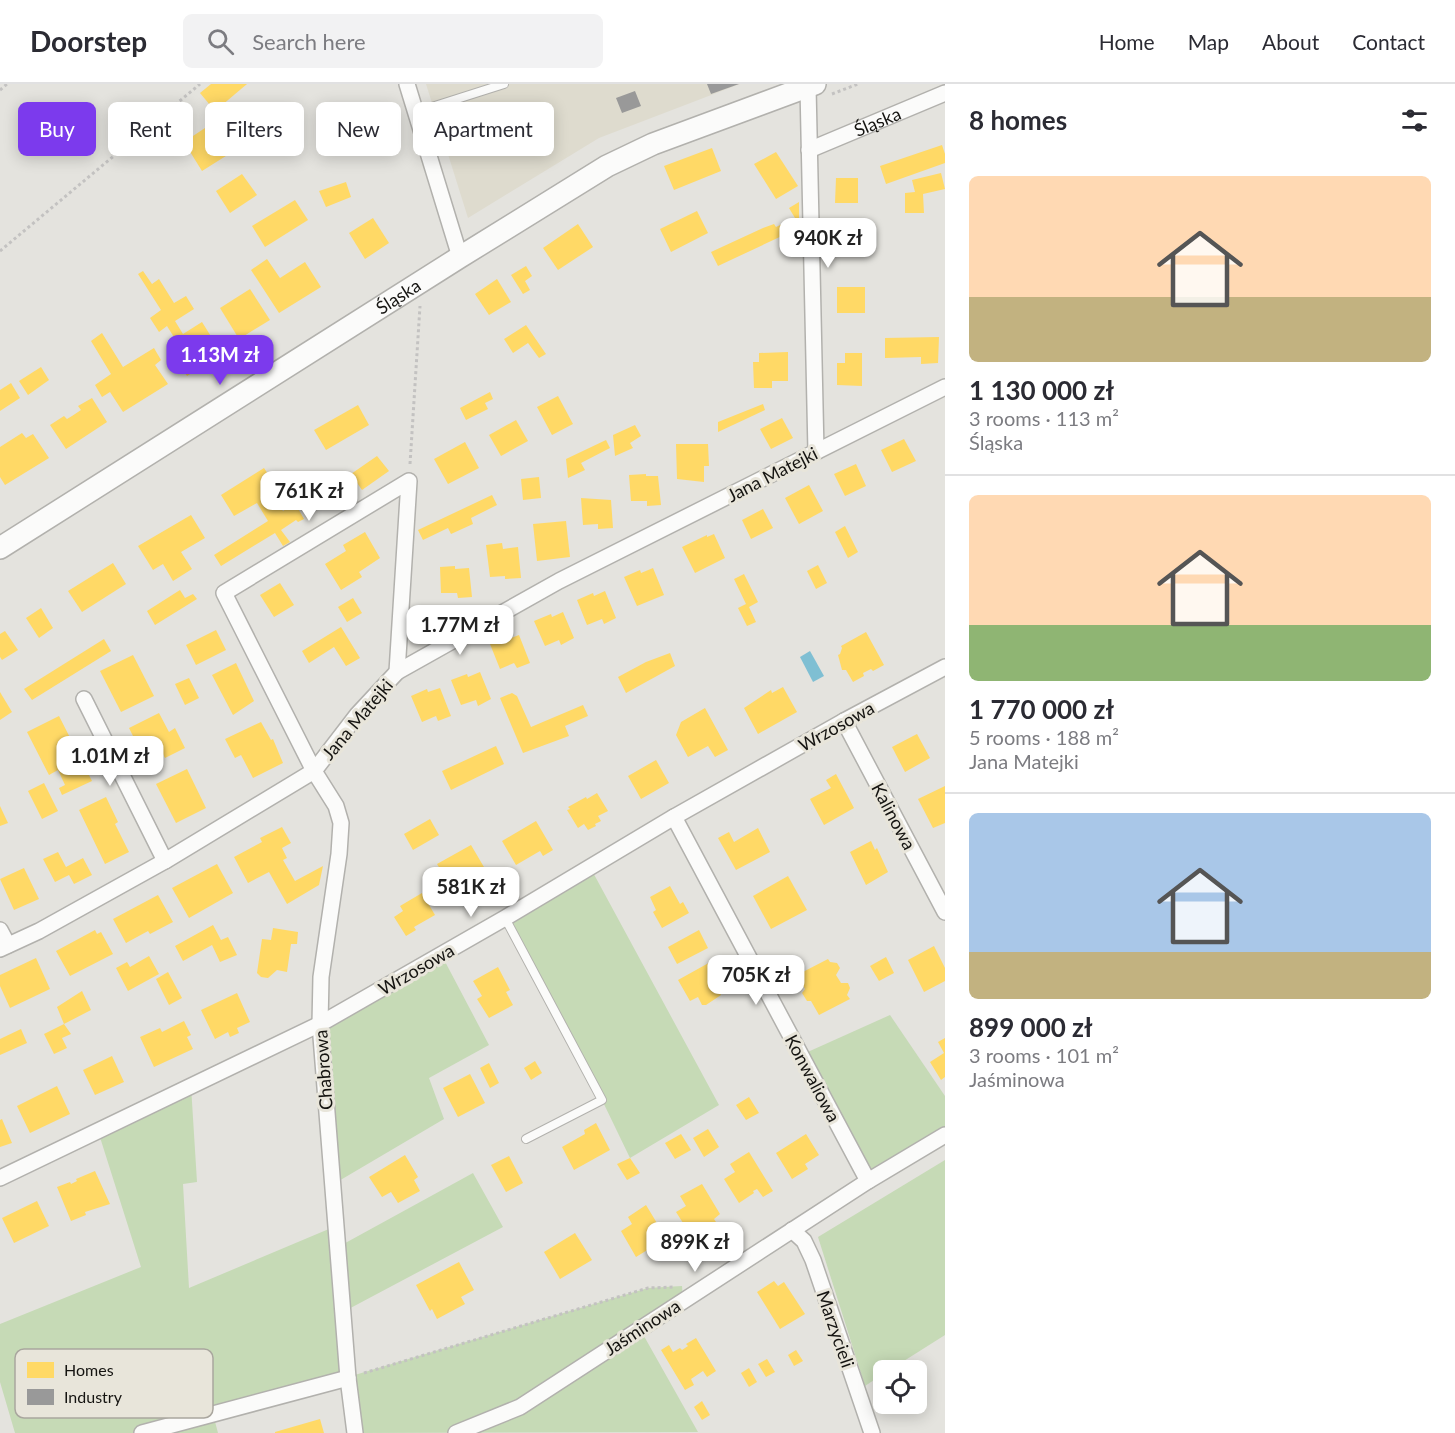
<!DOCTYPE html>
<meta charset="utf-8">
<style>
:root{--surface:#fff;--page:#f2f2f3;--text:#2b2b33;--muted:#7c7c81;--line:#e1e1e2;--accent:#7c3aed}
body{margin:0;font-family:Lato,sans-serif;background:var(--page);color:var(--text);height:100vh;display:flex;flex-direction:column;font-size:22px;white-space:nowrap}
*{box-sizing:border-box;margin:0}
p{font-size:20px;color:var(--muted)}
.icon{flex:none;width:33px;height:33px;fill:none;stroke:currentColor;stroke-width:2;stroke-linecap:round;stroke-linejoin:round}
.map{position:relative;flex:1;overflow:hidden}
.panel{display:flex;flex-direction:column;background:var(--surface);width:510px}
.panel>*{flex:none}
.hud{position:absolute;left:18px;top:18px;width:570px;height:54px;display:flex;gap:12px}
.controls{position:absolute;left:873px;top:1276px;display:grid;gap:12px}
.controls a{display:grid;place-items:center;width:54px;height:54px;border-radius:9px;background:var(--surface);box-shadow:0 3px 15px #0003;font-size:30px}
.price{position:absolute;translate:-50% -51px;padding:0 14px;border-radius:12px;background:#fff;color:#222;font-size:20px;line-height:39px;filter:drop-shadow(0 2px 3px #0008)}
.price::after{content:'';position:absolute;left:50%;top:36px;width:18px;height:14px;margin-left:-9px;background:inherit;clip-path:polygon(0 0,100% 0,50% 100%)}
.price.selected{background:var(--accent);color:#fff}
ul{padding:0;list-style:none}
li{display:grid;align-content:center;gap:12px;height:318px;padding:0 24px}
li+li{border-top:2px solid var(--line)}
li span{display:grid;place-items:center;height:186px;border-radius:9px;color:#555}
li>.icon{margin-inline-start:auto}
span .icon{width:108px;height:108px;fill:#fffc;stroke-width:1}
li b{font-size:26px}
h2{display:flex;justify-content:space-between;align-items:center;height:72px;padding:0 24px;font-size:26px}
.tag{padding:0 21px;border-radius:9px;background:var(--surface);box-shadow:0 3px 15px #0003;font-size:21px;line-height:54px}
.tag.selected{background:var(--accent);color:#fff}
header{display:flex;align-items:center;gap:36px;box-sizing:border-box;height:84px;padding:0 30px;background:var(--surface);border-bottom:2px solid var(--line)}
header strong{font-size:28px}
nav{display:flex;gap:33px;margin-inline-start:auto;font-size:21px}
.search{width:420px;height:54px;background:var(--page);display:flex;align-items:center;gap:15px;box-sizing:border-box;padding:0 21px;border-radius:9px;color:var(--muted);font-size:22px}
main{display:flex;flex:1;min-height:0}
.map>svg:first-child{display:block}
.built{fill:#dedbce}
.green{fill:#c6dab6}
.water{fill:#7fbfd3}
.homes{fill:#ffd966}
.industry{fill:#999}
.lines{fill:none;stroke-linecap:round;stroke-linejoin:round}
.lane-casing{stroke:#b2b1ad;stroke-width:10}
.street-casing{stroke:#b2b1ad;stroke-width:18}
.secondary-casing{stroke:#b2b1ad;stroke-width:24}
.path{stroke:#c3c2c1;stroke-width:3;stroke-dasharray:3 3;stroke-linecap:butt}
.lane{stroke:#fbfbfa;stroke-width:8}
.street{stroke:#fbfbfa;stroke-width:15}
.secondary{stroke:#fbfbfa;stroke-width:21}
.labels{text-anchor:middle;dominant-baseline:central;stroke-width:6;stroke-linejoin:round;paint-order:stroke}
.street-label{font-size:18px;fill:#151411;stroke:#e8e5da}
.key{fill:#e8e5da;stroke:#a9a69e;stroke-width:1.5}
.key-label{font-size:16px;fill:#151411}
</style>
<header>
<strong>Doorstep</strong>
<div class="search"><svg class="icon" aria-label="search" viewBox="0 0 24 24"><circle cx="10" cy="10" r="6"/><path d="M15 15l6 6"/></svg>Search here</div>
<nav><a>Home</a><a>Map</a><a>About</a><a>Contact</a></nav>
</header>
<main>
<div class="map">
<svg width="945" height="1349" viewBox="0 0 945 1349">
<rect width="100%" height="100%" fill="#e4e3de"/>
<polygon class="built" points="426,0 740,0 599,54 468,134"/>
<g class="green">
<polygon points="590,783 719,1021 630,1074 602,1016 505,834"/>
<polygon points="441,870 489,961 429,994 444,1035 332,1101 320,940"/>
<polygon points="890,931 945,1012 945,1051 868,1097 801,971"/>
<polygon points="191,1002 197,1098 183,1100 189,1204 336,1142 338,1163 473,1089 503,1143 343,1228 348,1293 648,1204 682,1202 683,1216 640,1245 698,1348 355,1349 348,1294 213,1330 218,1349 15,1349 0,1298 0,1240 141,1183 98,1047"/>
<polygon points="945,1076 945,1251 888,1287 884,1287 883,1290 865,1302 818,1153"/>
</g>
<polygon class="water" points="810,567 824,592 813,598 800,573"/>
<g class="homes">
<polygon points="211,0 247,0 215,27 200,9"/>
<polygon points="208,42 218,57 220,56 229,70 202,87 184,58"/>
<polygon points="942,61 945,70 945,79 886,100 880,82"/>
<polygon points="712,64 721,87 674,106 664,82"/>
<polygon points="776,68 798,102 776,115 754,80"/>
<polygon points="941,89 945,105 923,110 924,129 905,129 905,109 915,108 912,96"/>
<polygon points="242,90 257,111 230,129 216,107"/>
<polygon points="836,94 858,94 858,119 835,119"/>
<polygon points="346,98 351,113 326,123 319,107"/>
<polygon points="295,116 308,136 265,163 252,142"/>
<polygon points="799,118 799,144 718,182 711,168 763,144 774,140 776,143 795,134 789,124"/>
<polygon points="697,127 708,149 671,168 660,145"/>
<polygon points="373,134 389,159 365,175 349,149"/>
<polygon points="578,140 593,163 558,186 543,164"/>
<polygon points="836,147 857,147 858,171 836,171"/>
<polygon points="267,175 280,194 305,178 321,203 279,229 251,186"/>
<polygon points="526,182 532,192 525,197 530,206 523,210 511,191"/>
<polygon points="143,187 152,200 159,195 174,219 186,212 194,225 175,237 183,250 202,238 222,270 187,292 168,263 177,258 167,242 159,248 150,234 161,226 138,190"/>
<polygon points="497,195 511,218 489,231 475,210"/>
<rect x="837" y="203" width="28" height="26"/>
<polygon points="250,205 270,236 239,255 220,224"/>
<polygon points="526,241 546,270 539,274 528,259 513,269 504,255"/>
<polygon points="102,249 123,283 154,264 161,276 155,281 168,300 123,328 110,308 102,313 95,301 111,290 91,257"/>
<polygon points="939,253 938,279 921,280 921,273 885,274 885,254"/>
<polygon points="788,268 788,297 772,297 772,304 754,304 753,278 759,278 759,269"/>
<polygon points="845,269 862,269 862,302 837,301 837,279 845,279"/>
<polygon points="41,283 49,296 28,311 19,297"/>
<polygon points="11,299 20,314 0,327 0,306"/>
<polygon points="490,308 493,315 485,319 488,325 466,336 460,324"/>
<polygon points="558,312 573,340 552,351 537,323"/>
<polygon points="92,314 107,338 66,365 50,341 64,332 67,335 72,332 81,326 78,322"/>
<polygon points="763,320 765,326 718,348 718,338"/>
<polygon points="358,321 369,341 326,366 314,346"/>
<polygon points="782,334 793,354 771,365 760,345"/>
<polygon points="516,336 528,357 501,372 489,351"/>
<polygon points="635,341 641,352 630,359 633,364 615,372 613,351"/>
<polygon points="22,349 26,354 33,350 49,374 5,401 0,393 0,363"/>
<polygon points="904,355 916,377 892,388 881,366"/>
<polygon points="606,356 610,364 581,379 585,386 568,394 566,375"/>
<polygon points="465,358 479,384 448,400 434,375"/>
<polygon points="676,360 708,360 709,382 704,382 704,398 677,395"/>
<polygon points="377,372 389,387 362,406 351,390"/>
<polygon points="856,380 866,402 845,412 834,390"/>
<polygon points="264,384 278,405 272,409 283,427 295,419 304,435 298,438 296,436 281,446 290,458 283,462 275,449 221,482 214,471 268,437 257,419 234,432 221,411"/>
<polygon points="646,390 646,392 658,392 661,421 647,422 647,417 631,417 629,391"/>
<polygon points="539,393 541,414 523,416 521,395"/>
<polygon points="809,401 823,427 799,440 785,414"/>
<polygon points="492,411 497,421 471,434 473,440 451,450 448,444 423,456 418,446"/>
<polygon points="581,414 611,416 613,444 598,445 598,440 583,441"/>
<polygon points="763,425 773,444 751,455 742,436"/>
<polygon points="191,431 205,454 181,468 192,485 173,497 163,480 153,486 138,462"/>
<polygon points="566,437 570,473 537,477 533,440"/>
<polygon points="845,442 858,468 848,474 835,448"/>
<polygon points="365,448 380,474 359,488 362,493 341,506 325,480 346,467 343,461"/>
<polygon points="714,450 725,474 695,489 682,463 707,451 707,453"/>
<polygon points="502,459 503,465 518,463 521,494 505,495 505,492 490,493 486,461"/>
<polygon points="113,479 126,500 82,528 68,507"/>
<polygon points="818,481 827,499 816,505 807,487"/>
<polygon points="455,482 455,485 469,484 472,513 458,514 457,509 441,509 440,483"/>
<polygon points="653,484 664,511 637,522 624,493 640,486 641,489"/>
<polygon points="744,490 758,518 749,523 756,538 747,542 738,524 746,520 734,495"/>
<polygon points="280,499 294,521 274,533 260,511"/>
<polygon points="180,506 185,514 193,510 197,515 155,541 147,527"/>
<polygon points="605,507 616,534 604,540 602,535 587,541 577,516 593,509 594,512"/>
<polygon points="353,514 362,529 347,538 338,523"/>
<polygon points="41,524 53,544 39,554 26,534"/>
<polygon points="563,528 574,554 561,561 559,556 545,562 534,537 551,530 552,533"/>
<polygon points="341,543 360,574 346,582 334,563 309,579 302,567"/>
<polygon points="216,546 226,566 196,581 186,561"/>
<polygon points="5,547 18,566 2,576 0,573 0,550"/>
<polygon points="866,548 884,581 873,587 871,585 863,589 864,592 853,598 846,586 842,586 838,571 840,570 842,564 841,562"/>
<polygon points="519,551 530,579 517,584 514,579 500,585 490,560 505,553 506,556"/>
<polygon points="104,555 111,567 32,616 24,605"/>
<polygon points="670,569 675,582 626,609 618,593 646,578"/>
<polygon points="133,571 154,612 121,628 100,587"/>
<polygon points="236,579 254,617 233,631 212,591"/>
<polygon points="480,588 491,615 478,622 476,616 461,621 451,596 467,590 468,593"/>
<polygon points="189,594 199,614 185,621 175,600"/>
<polygon points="783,603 797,628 758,650 744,624 771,606 772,609"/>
<polygon points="440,604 451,632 438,637 436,632 422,638 411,612 427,605 428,608"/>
<polygon points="0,608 12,628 0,636"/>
<polygon points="512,609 517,612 531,643 583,621 588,632 565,642 569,652 523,669 500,614"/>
<polygon points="705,624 728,666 715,673 708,662 688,673 676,651 681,638"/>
<polygon points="159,629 169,648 175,644 185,664 165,674 163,670 146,678 129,644"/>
<polygon points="59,632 92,697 62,711 59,704 65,701 58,686 49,691 27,648"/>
<polygon points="261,638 271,656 273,655 283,679 253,694 241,671 235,674 225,655"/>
<polygon points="917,650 930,674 905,688 892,663"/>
<polygon points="496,662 504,680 451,706 442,687"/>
<polygon points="656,676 669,699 641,715 628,692"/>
<polygon points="187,685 206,724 176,739 156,700"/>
<polygon points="836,690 854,724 824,741 810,715 831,704 826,696"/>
<polygon points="44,699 58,727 42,735 28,707"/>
<polygon points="945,702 945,739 933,744 918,715"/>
<polygon points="597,709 608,727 598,732 601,737 595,740 596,742 588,746 584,740 578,744 567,726 570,725 568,723 586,713 587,715"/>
<polygon points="106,713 118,738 115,740 129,768 105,780 79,726"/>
<polygon points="0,722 8,739 0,742"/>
<polygon points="430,735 439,751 413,766 404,750"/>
<polygon points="536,737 553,766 543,772 540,767 516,781 502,757"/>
<polygon points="282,743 291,759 282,764 287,774 283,776 295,797 323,782 319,801 287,820 269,788 248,799 234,773 262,758 260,754"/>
<polygon points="758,744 770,768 736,786 718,754 729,748 734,758"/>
<polygon points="871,757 875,766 877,764 888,788 866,801 850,768"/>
<polygon points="471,761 491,795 487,797 489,801 479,806 477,803 458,814 437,780"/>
<polygon points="58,768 66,783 83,774 92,791 74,800 69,791 55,798 43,775"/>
<polygon points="217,780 233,809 189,834 172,804"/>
<polygon points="24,784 39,815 14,826 0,795"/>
<polygon points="788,792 807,826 771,845 753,812"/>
<polygon points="670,802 680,820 683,818 689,829 662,844 653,828 656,826 650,813"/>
<polygon points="422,809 435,831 414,843 416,846 406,852 394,833 403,827 400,822"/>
<polygon points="158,811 173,838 150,850 148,847 126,859 113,835"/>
<polygon points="213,841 221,856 228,853 237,871 220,878 212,861 183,877 175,862"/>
<polygon points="273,844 298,848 297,860 291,860 287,888 277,886 268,894 261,893 257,889 262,855 271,856"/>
<polygon points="95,846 97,850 101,848 113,870 70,892 56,867"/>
<polygon points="699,846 708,864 677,880 668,863"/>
<polygon points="934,862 945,884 945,897 924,908 908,876"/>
<polygon points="149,872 159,890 128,907 116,884 127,878 130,883"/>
<polygon points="886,873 894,889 879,897 870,882"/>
<polygon points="36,874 50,905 10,924 0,902 0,891"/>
<polygon points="828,875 830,878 837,879 840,884 836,891 841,899 848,899 850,904 847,911 850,915 819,931 811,917 807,917 802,909 805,905 797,891"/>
<polygon points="714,876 721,888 712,893 721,911 706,921 702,921 698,913 690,917 678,896"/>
<polygon points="498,883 510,906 506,908 513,921 489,934 477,915 482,912 473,897"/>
<polygon points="168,888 182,914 169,921 156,895"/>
<polygon points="82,907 91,926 64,940 71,950 62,954 67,964 54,970 44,950 64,940 57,923"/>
<polygon points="237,909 250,938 237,944 239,949 230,953 228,948 215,955 201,926"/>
<polygon points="184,937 191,951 187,953 193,965 154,983 140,953 160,944 162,948"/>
<polygon points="21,945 27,959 0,971 0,955"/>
<polygon points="945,954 945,993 941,996 930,978 944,969 938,958"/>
<polygon points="112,972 124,998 95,1011 83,986"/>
<polygon points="535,977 542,989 531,996 524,984"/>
<polygon points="489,979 499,999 490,1004 480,984"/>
<polygon points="470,990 485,1019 458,1033 443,1004"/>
<polygon points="57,1002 70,1030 30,1049 17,1022"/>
<polygon points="749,1013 759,1029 746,1036 736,1021"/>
<polygon points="2,1035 12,1059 0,1063 0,1036"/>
<polygon points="596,1039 610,1066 574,1086 562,1063 585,1050 584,1046"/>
<polygon points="708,1045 719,1063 704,1073 693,1054"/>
<polygon points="681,1050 691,1066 675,1075 665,1059"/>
<polygon points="806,1050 819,1071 805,1080 808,1085 792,1095 776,1069"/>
<polygon points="749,1068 773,1107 763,1113 757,1105 753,1107 754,1109 739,1119 724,1095 735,1088 730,1080"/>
<polygon points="405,1071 418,1093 414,1096 420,1107 398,1119 391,1108 382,1113 369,1093"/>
<polygon points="509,1072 523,1099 506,1108 491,1081"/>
<polygon points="630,1074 640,1089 627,1096 617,1080"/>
<polygon points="95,1087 110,1120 85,1128 86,1131 71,1137 57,1103 70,1098 71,1100 77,1097 76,1095"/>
<polygon points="702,1100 720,1130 714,1135 718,1141 694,1156 676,1128 686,1122 680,1112"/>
<polygon points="37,1117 49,1142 14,1159 2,1134"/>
<polygon points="646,1121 666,1154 653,1162 652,1160 648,1163 649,1165 636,1173 621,1147 632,1140 628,1133"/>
<polygon points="575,1149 592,1176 560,1195 544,1168"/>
<polygon points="459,1178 474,1206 461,1213 465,1220 437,1235 432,1225 430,1227 416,1201"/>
<polygon points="774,1197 778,1202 784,1198 805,1230 780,1245 757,1208"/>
<polygon points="696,1254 716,1287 707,1293 703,1287 691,1295 694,1301 685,1306 661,1266 669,1261 673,1268 680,1264 682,1266 688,1262 686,1260"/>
<polygon points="796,1266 803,1277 794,1282 788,1271"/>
<polygon points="767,1275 775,1288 766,1293 758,1280"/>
<polygon points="749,1284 757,1298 749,1303 741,1289"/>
<polygon points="702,1317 710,1331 702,1336 694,1323"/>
<polygon points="320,1335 324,1349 275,1349 275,1348"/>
</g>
<g class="industry">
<polygon points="707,0 739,0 711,10"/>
<polygon points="635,7 641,22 622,29 616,14"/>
</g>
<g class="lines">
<defs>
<g id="lane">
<polyline points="416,28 504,0"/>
<polyline points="505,834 602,1016 526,1055"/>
</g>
<g id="street">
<polyline points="407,0 460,173"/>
<polyline points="808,3 816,368"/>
<path id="s1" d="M809,66L945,9"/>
<polyline points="84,615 165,777"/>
<polyline points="844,637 945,828"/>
<polyline points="674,733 868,1097"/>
<polyline points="0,846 8,861"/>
<polyline points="0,865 39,847 165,777 314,687 357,631 397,588 559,497 945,303"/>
<polyline points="0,1094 320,940 505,834 674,733 844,637 945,583"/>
<polyline points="792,1146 804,1157 813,1176 872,1349"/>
<polyline points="142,1349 348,1294"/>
<polyline points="355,1349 348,1294 320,940 321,893 339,770 341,739 336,722 314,687 224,509 409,397 397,588"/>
<polyline points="456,1349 520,1323 868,1097 945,1051"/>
</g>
<g id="secondary">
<path id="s2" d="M0,464L460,173L607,82L653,60L815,0"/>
</g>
</defs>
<use href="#lane" class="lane-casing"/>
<use href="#street" class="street-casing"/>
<use href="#secondary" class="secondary-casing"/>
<g class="path">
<polyline points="0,6 7,0"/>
<polyline points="832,10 858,0"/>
<polyline points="0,167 200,0"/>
<polyline points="410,380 420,222"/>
<polyline points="364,1289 648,1204 675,1203"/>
</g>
<use href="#lane" class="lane"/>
<use href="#street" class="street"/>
<use href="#secondary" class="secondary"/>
</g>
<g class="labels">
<g class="street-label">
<text stroke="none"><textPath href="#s1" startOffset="74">Śląska</textPath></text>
<text stroke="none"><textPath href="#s2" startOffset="471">Śląska</textPath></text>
<text transform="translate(772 390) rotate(-27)">Jana Matejki</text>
<text transform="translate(357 635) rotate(-50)">Jana Matejki</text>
<text transform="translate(836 642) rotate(-29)">Wrzosowa</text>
<text transform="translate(894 732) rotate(62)">Kalinowa</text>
<text transform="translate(416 885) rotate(-30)">Wrzosowa</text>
<text transform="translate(323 986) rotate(-94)">Chabrowa</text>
<text transform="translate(813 994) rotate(62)">Konwaliowa</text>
<text transform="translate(642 1243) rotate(-33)">Jaśminowa</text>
<text transform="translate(836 1245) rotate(71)">Marzycieli</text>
</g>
</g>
<rect x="15" y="1265" width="198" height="69" rx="9" class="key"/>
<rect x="27" y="1278" width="27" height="16" fill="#ffd966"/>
<rect x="27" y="1305" width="27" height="16" fill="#999"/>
<g class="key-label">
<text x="64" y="1292">Homes</text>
<text x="64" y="1319">Industry</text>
</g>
</svg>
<div class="controls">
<a><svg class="icon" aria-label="locate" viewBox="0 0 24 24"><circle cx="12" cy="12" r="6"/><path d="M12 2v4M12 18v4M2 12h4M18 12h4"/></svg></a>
</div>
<b class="price" style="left:828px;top:185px">940K zł</b>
<b class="price selected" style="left:220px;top:302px">1.13M zł</b>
<b class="price" style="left:309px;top:438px">761K zł</b>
<b class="price" style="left:460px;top:572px">1.77M zł</b>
<b class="price" style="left:110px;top:703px">1.01M zł</b>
<b class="price" style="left:471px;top:834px">581K zł</b>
<b class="price" style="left:756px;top:922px">705K zł</b>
<b class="price" style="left:695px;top:1189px">899K zł</b>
<div class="hud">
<a class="tag selected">Buy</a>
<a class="tag">Rent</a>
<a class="tag">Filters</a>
<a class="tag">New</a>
<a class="tag">Apartment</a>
</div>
</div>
<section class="panel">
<h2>8 homes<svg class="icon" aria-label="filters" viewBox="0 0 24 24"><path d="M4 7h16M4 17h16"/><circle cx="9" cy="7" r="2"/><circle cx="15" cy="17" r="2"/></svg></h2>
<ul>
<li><span style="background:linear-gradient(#ffd9b3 65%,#c2b280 0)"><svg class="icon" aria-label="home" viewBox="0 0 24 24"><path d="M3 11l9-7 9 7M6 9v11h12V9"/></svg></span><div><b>1 130 000 zł</b><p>3 rooms · 113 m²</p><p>Śląska</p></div></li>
<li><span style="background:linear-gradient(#ffd9b3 70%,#8fb573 0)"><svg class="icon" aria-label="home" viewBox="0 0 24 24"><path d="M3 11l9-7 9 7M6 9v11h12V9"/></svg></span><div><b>1 770 000 zł</b><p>5 rooms · 188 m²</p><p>Jana Matejki</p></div></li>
<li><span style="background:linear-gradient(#a9c7e8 75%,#c2b280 0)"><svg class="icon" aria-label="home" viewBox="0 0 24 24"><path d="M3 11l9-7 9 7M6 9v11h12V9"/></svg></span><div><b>899 000 zł</b><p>3 rooms · 101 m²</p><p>Jaśminowa</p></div></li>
</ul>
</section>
</main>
